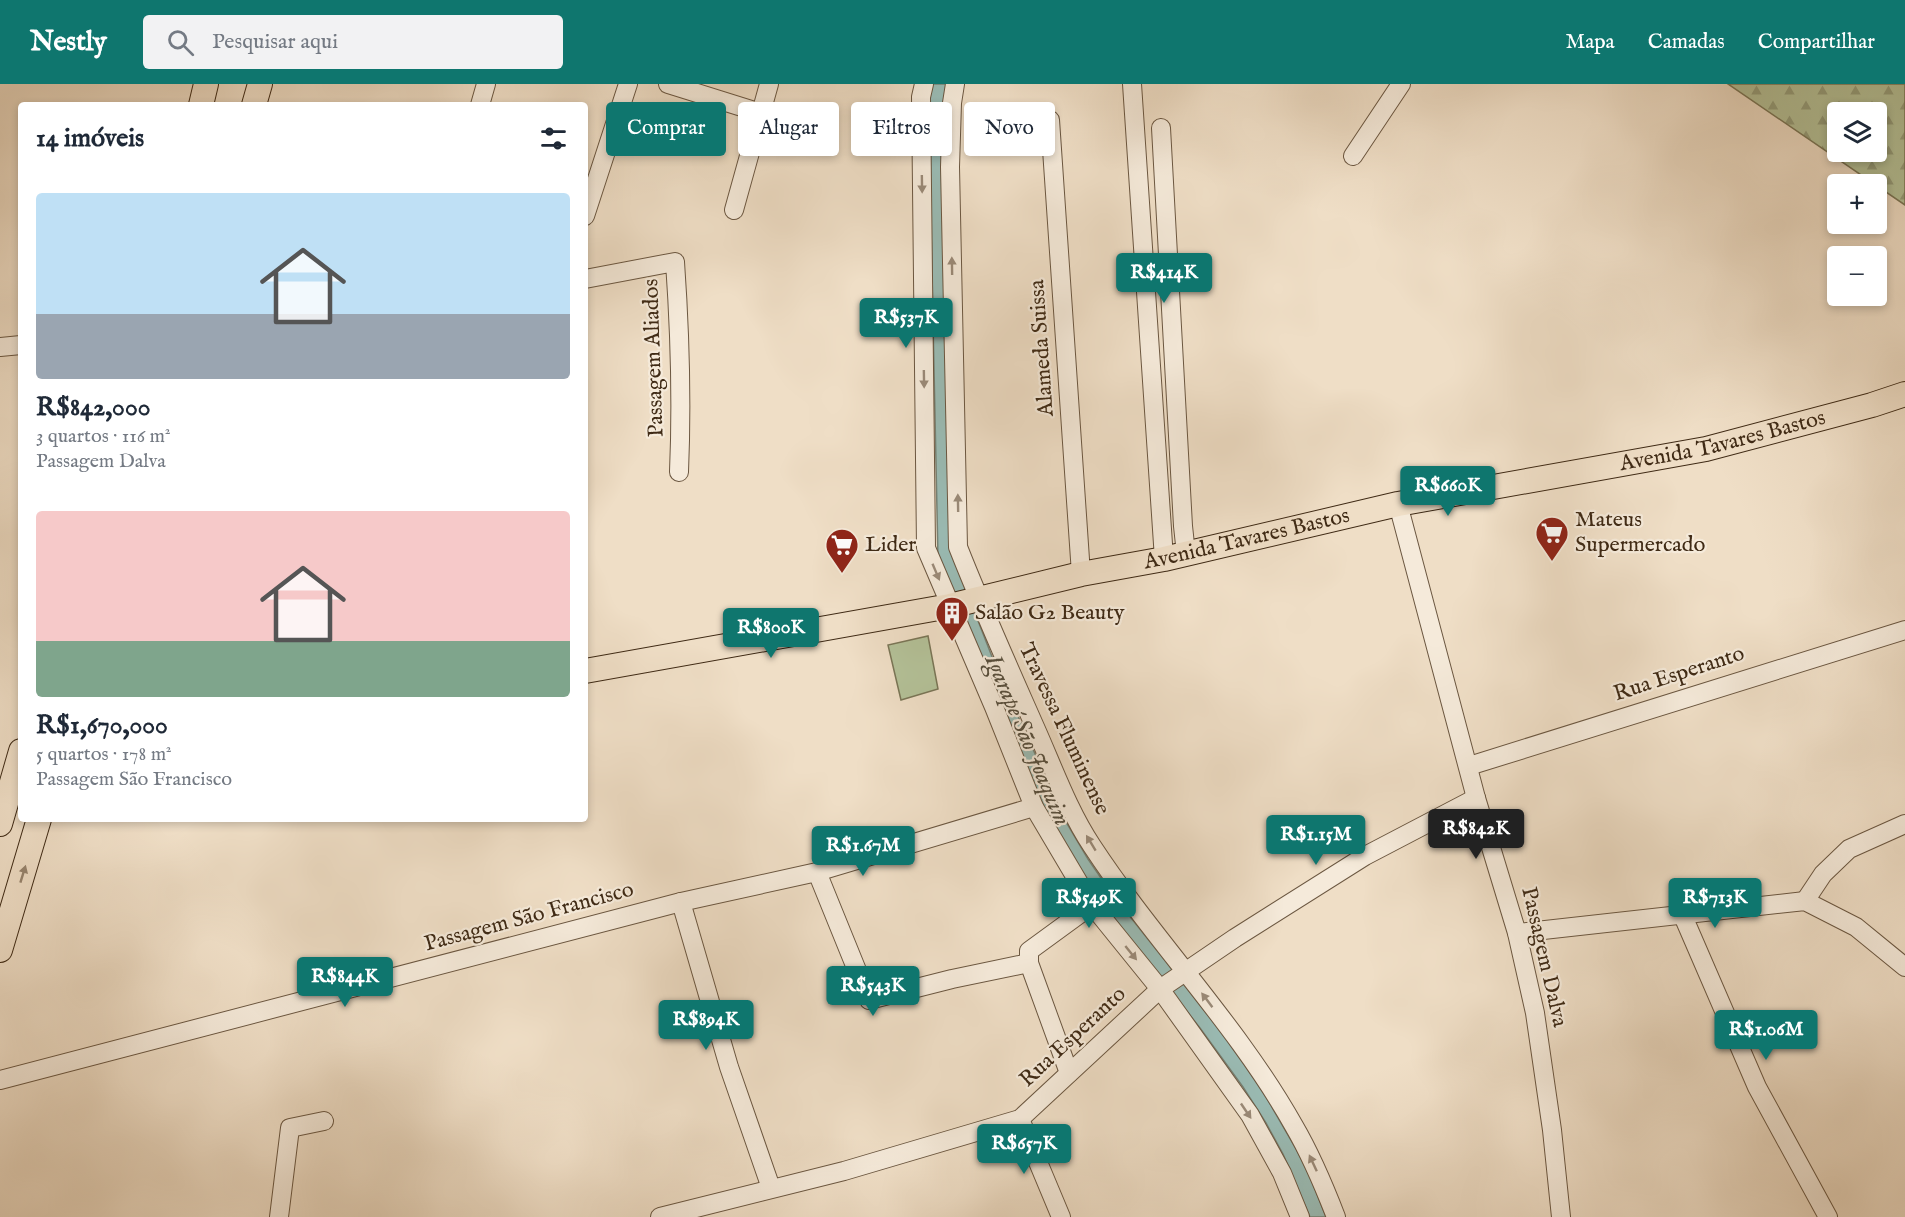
<!DOCTYPE html>
<html lang="pt">
<meta charset="utf-8">
<style>
:root{--surface:#fff;--page:#f2f2f3;--text:#1f2937;--muted:#747a83;--accent:#0f766e}
body{margin:0;font-family:"IM FELL English",serif;background:var(--page);color:var(--text);height:100vh;display:flex;flex-direction:column;font-size:22px;white-space:nowrap}
*{box-sizing:border-box;margin:0}
p{font-size:20px;color:var(--muted)}
.icon{flex:none;width:33px;height:33px;fill:none;stroke:currentColor;stroke-width:2;stroke-linecap:round;stroke-linejoin:round}
.map{position:relative;flex:1;overflow:hidden}
.sheet{position:absolute;left:18px;top:18px;width:570px;height:720px;display:flex;flex-direction:column;background:var(--surface);border-radius:6px;box-shadow:0 3px 9px #0003}
.sheet>*{flex:none}
.guide{position:absolute;left:606px;top:18px;width:570px;height:54px;display:flex;gap:12px}
.tools{position:absolute;left:1827px;top:18px;display:grid;gap:12px}
.tools a{display:grid;place-items:center;width:60px;height:60px;border-radius:6px;background:var(--surface);box-shadow:0 3px 9px #0003;font-size:30px}
.price{position:absolute;translate:-50% -51px;padding:0 14px;border-radius:6px;background:var(--accent);color:#fff;font-size:20px;line-height:39px;filter:drop-shadow(0 2px 3px #0008)}
.price::after{content:'';position:absolute;left:50%;top:36px;width:18px;height:14px;margin-left:-9px;background:inherit;clip-path:polygon(0 0,100% 0,50% 100%)}
.price.current{background:#222;color:#fff}
ul{padding:0;list-style:none}
li{display:grid;align-content:center;gap:12px;height:318px;padding:0 18px}
li span{display:grid;place-items:center;height:186px;border-radius:6px;color:#555}
li>.icon{margin-inline-start:auto}
span .icon{width:108px;height:108px;fill:#fffc;stroke-width:1}
li b{font-size:26px}
h2{display:flex;justify-content:space-between;align-items:center;height:72px;padding:0 18px;font-size:26px}
.chip{padding:0 21px;border-radius:6px;background:var(--surface);box-shadow:0 3px 9px #0003;font-size:21px;line-height:54px}
.chip.current{background:var(--accent);color:#fff}
header{display:flex;align-items:center;gap:36px;box-sizing:border-box;height:84px;padding:0 30px;background:var(--accent);color:#fff}
header strong{font-size:28px}
nav{display:flex;gap:33px;margin-inline-start:auto;font-size:21px}
.search{width:420px;height:54px;background:var(--page);display:flex;align-items:center;gap:15px;box-sizing:border-box;padding:0 21px;border-radius:6px;color:var(--muted);font-size:22px}
.map>svg:first-child{display:block}
.forest{fill:url(#forest-firs);stroke:#7a7657;stroke-width:1.5;fill-rule:evenodd}
.pitch{fill:#b4c299;stroke:#7a7657;stroke-width:1.5}
.water{fill:#9abcb5;stroke:#768275;stroke-width:1.5}
.lines{fill:none;stroke-linecap:round;stroke-linejoin:round}
.minor-casing{stroke:#6b5741;stroke-width:20}
.major-casing{stroke:#3f2a15;stroke-width:26}
.minor{stroke:#f5eada;stroke-width:18}
.major{stroke:#efdec6;stroke-width:24}
.oneway{fill:#9a8a78}
.oneway2{fill:#97846e}
.labels{text-anchor:middle;dominant-baseline:central;stroke-width:4.5;stroke-linejoin:round;paint-order:stroke}
.street-label{font-size:22px;fill:#3f2a15;stroke:#f5eada}
.poi-label{font-size:22px;fill:#3f2a15;stroke:#f5eada;text-anchor:start}
.water-label{font-size:24px;font-style:italic;fill:#564e3d;stroke:#f5eada}
</style>
<header>
<strong>Nestly</strong>
<div class="search"><svg class="icon" aria-label="search" viewBox="0 0 24 24"><circle cx="10" cy="10" r="6"/><path d="M15 15l6 6"/></svg>Pesquisar aqui</div>
<nav><a>Mapa</a><a>Camadas</a><a>Compartilhar</a></nav>
</header>
<div class="map">
<svg width="1905" height="1133" viewBox="0 0 1905 1133">
<defs>
<pattern id="forest-firs" width="22" height="20" patternUnits="userSpaceOnUse" patternTransform="scale(1.5)"><rect width="22" height="20" fill="#b4c299"/><path d="M5 1l3.5 6h-7zM16 11l3.5 6h-7z" fill="#949e7c"/></pattern>
</defs>
<rect width="100%" height="100%" fill="#efdec6"/>
<filter id="stains"><feTurbulence type="fractalNoise" baseFrequency=".00333" numOctaves="4"/><feColorMatrix values="0 0 0 0 .2 0 0 0 0 .09 0 0 0 0 .02 0 0 0 .5 -.17"/></filter>
<radialGradient id="worn" r=".72"><stop offset=".6" stop-color="#630" stop-opacity="0"/><stop offset="1" stop-color="#630" stop-opacity=".3"/></radialGradient>
<path class="forest" d="M1728,0H1905V121ZM1838,28H1876V68H1838Z"/>
<polygon class="pitch" points="928,552 938,605 901,616 888,561"/>
<polygon class="water" points="928,0 949,0 952,470 998,588 1066,738 1088,775 1112,810 1226,953 1262,1006 1296,1065 1310,1092 1326,1133 1310,1133 1283,1070 1266,1039 1243,1003 1200,944 1104,823 1041,725 938,474"/>
<g class="lines">
<defs>
<g id="minor">
<polyline points="668,0 761,29"/>
<polyline points="924,0 921,13 926,464 994,623 1034,723 1092,821 1160,905 1250,1031 1282,1089 1300,1133"/>
<path d="M955,0L952,19L950,83L958,463C982,524 1009,584 1035,643C1053,683 1068,726 1092,762C1155,858 1238,942 1294,1042C1311,1071 1324,1102 1336,1133"/>
<polyline points="1132,0 1164,475"/>
<polyline points="480,21 486,0"/>
<polyline points="1050,36 1081,490"/>
<polyline points="1161,44 1183,442 1186,470"/>
<polyline points="1353,72 1401,0"/>
<polyline points="734,126 769,0"/>
<polyline points="585,132 628,0"/>
<path d="M585,195L675,178C680,249 682,318 679,388"/>
<polyline points="0,263 21,261"/>
<polyline points="1398,420 1476,714 1517,849 1535,929 1552,1046 1561,1133"/>
<polyline points="1469,682 1905,546"/>
<polyline points="817,788 869,916 952,895 1029,879"/>
<polyline points="1805,817 1823,790 1849,765 1905,740"/>
<polyline points="681,818 729,983 771,1104"/>
<polyline points="1683,832 1757,1003 1828,1133"/>
<polyline points="1517,849 1805,817 1856,843 1905,883"/>
<polyline points="1069,989 1029,879 1029,867 1092,821"/>
<polyline points="0,996 681,818 817,788 1034,723"/>
<polyline points="1020,1035 1061,1133"/>
<polyline points="279,1133 290,1044 324,1037"/>
<polyline points="660,1133 844,1087 1020,1035 1160,905 1235,854 1365,772 1476,714"/>
</g>
<g id="major">
<polyline points="201,21 206,0"/>
<polyline points="254,21 260,0"/>
<path id="s1" d="M585,587L950,522L1081,490L1164,475L1398,420L1706,365L1872,321L1905,310"/>
<polyline points="0,740 21,667"/>
<polyline points="0,866 39,735"/>
</g>
</defs>
<use href="#minor" class="minor-casing"/>
<use href="#major" class="major-casing"/>
<use href="#minor" class="minor"/>
<use href="#major" class="major"/>
</g>
<defs><path id="oneway-solid" d="M-6-.8H1V-3.2L6.5 0L1 3.2V.8H-6Z" transform="scale(1.5)"/></defs>
<g class="oneway">
<use href="#oneway-solid" transform="translate(922 100) rotate(89)"/>
<use href="#oneway-solid" transform="translate(952 182) rotate(-91)"/>
<use href="#oneway-solid" transform="translate(924 295) rotate(89)"/>
<use href="#oneway-solid" transform="translate(958 419) rotate(-91)"/>
<use href="#oneway-solid" transform="translate(936 488) rotate(67)"/>
<use href="#oneway-solid" transform="translate(1091 759) rotate(-121)"/>
<use href="#oneway-solid" transform="translate(1131 869) rotate(51)"/>
<use href="#oneway-solid" transform="translate(1207 916) rotate(-127)"/>
<use href="#oneway-solid" transform="translate(1246 1027) rotate(56)"/>
<use href="#oneway-solid" transform="translate(1313 1079) rotate(-115)"/>
</g>
<use class="oneway2" href="#oneway-solid" transform="translate(23 790) rotate(-73)"/>
<defs>
<symbol id="supermarket-pin" viewBox="-11 -11 22 30"><path d="M0 17L-7.5 6A9.5 9.5 0 1 1 7.5 6Z" fill="#8f2418" stroke="#f5eada"/><path d="M-6-5.5h2.5l.6 2H6L4.5 2H-2.5L-4.4-4H-6ZM-1.5 3.2a1.3 1.3 0 1 0 .1 0ZM3 3.2a1.3 1.3 0 1 0 .1 0Z" fill="#fff"/></symbol>
<symbol id="building-pin" viewBox="-11 -11 22 30"><path d="M0 17L-7.5 6A9.5 9.5 0 1 1 7.5 6Z" fill="#8f2418" stroke="#f5eada"/><path d="M-4-6H4V6H1V3H-1V6H-4ZM-2.5-4.3h1.7v1.8h-1.7ZM.8-4.3h1.7v1.8H.8ZM-2.5-1h1.7V.8h-1.7ZM.8-1h1.7V.8H.8Z" fill="#fff"/></symbol>
</defs>
<g fill-rule="evenodd">
<use href="#supermarket-pin" x="1533" y="430" width="38" height="52"/>
<use href="#supermarket-pin" x="823" y="442" width="38" height="52"/>
<use href="#building-pin" x="933" y="510" width="38" height="52"/>
</g>
<g class="labels">
<g class="street-label">
<text transform="translate(1042 264) rotate(-94)">Alameda Suissa</text>
<text transform="translate(654 274) rotate(-92)">Passagem Aliados</text>
<text stroke="none"><textPath href="#s1" startOffset="1161">Avenida Tavares Bastos</textPath></text>
<text stroke="none"><textPath href="#s1" startOffset="675">Avenida Tavares Bastos</textPath></text>
<text transform="translate(1679 590) rotate(-18)">Rua Esperanto</text>
<text transform="translate(1064 645) rotate(65)">Travessa Fluminense</text>
<text transform="translate(529 833) rotate(-15)">Passagem São Francisco</text>
<text transform="translate(1544 873) rotate(77)">Passagem Dalva</text>
<text transform="translate(1073 953) rotate(-43)">Rua Esperanto</text>
</g>
<g class="poi-label">
<text x="1575" y="436">Mateus<tspan x="1575" dy="25">Supermercado</tspan></text>
<text x="865" y="461">Lider</text>
<text x="975" y="529">Salão G2 Beauty</text>
</g>
<g class="water-label">
<text transform="translate(1027 656) rotate(67)">Igarapé São Joaquim</text>
</g>
</g>
<rect width="100%" height="100%" filter="url(#stains)"/>
<rect width="100%" height="100%" fill="url(#worn)"/>
</svg>
<div class="tools">
<a><svg class="icon" aria-label="layers" viewBox="0 0 24 24"><path d="M12 4l9 5-9 5-9-5zM3 14l9 5 9-5"/></svg></a>
<a>+</a>
<a>−</a>
</div>
<b class="price" style="left:1164px;top:220px">R$414K</b>
<b class="price" style="left:906px;top:265px">R$537K</b>
<b class="price" style="left:1448px;top:433px">R$660K</b>
<b class="price" style="left:771px;top:575px">R$800K</b>
<b class="price current" style="left:1476px;top:776px">R$842K</b>
<b class="price" style="left:1316px;top:782px">R$1.15M</b>
<b class="price" style="left:863px;top:793px">R$1.67M</b>
<b class="price" style="left:1089px;top:845px">R$549K</b>
<b class="price" style="left:1715px;top:845px">R$713K</b>
<b class="price" style="left:345px;top:924px">R$844K</b>
<b class="price" style="left:873px;top:933px">R$543K</b>
<b class="price" style="left:706px;top:967px">R$894K</b>
<b class="price" style="left:1766px;top:977px">R$1.06M</b>
<b class="price" style="left:1024px;top:1091px">R$657K</b>
<div class="guide">
<a class="chip current">Comprar</a>
<a class="chip">Alugar</a>
<a class="chip">Filtros</a>
<a class="chip">Novo</a>
</div>
<section class="sheet">
<h2>14 imóveis<svg class="icon" aria-label="filters" viewBox="0 0 24 24"><path d="M4 7h16M4 17h16"/><circle cx="9" cy="7" r="2"/><circle cx="15" cy="17" r="2"/></svg></h2>
<ul>
<li><span style="background:linear-gradient(#bfe0f5 65%,#9aa5b1 0)"><svg class="icon" aria-label="home" viewBox="0 0 24 24"><path d="M3 11l9-7 9 7M6 9v11h12V9"/></svg></span><div><b>R$842,000</b><p>3 quartos · 116 m²</p><p>Passagem Dalva</p></div></li>
<li><span style="background:linear-gradient(#f6c9c9 70%,#7fa58c 0)"><svg class="icon" aria-label="home" viewBox="0 0 24 24"><path d="M3 11l9-7 9 7M6 9v11h12V9"/></svg></span><div><b>R$1,670,000</b><p>5 quartos · 178 m²</p><p>Passagem São Francisco</p></div></li>
</ul>
</section>
</div>
